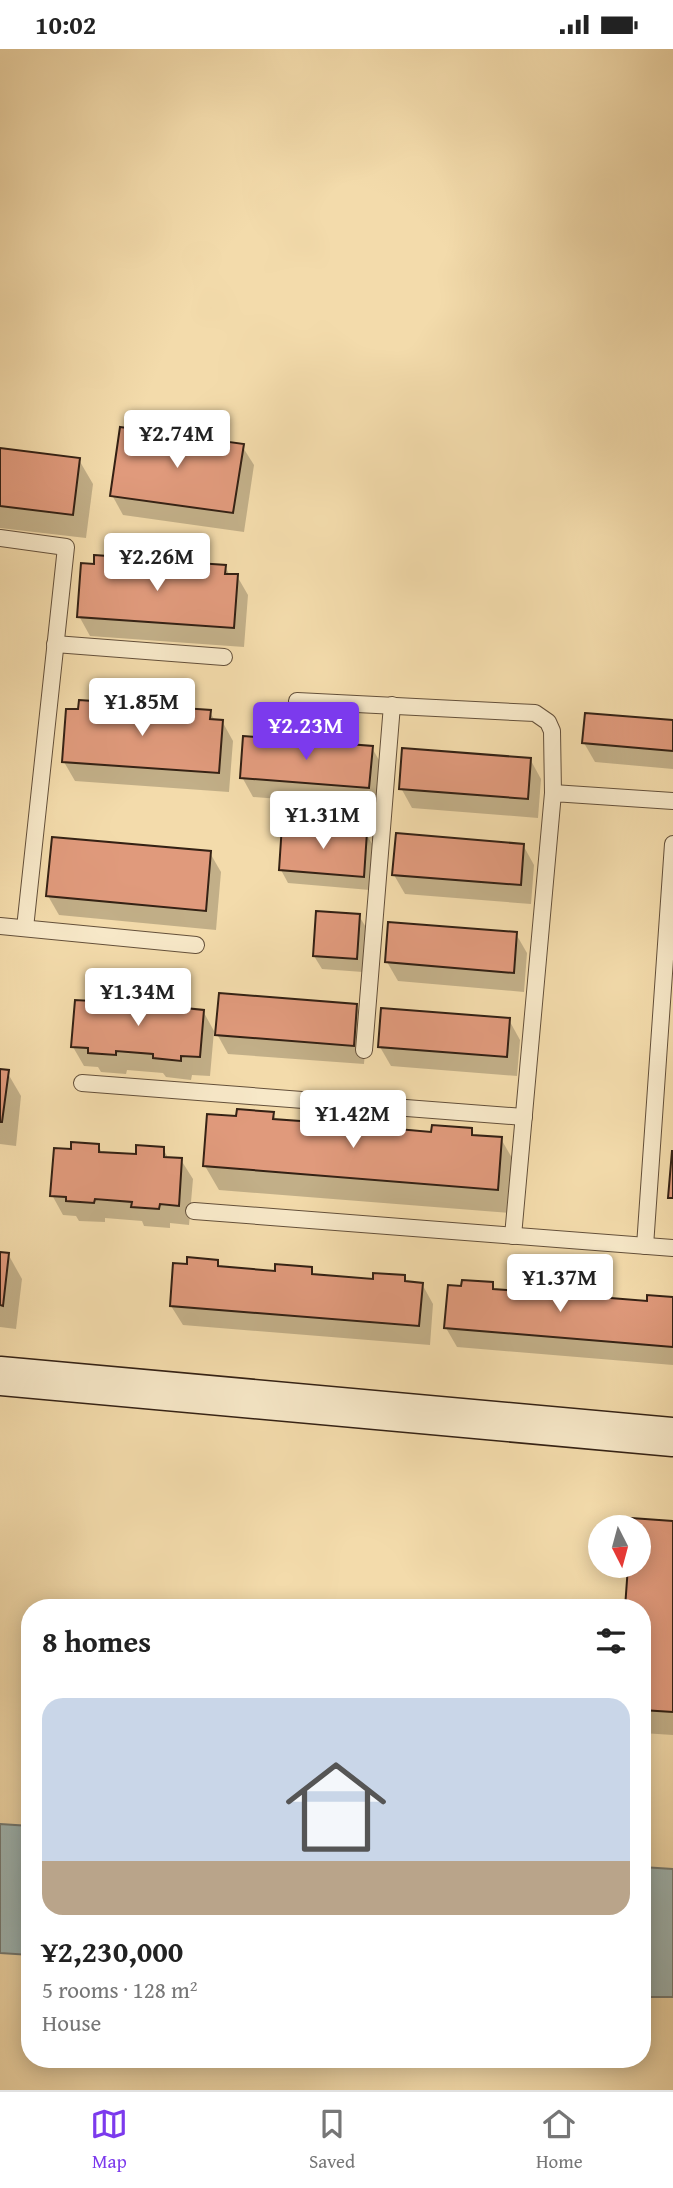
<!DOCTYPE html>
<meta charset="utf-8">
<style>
:root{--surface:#fff;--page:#f2f2f2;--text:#222;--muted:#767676;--line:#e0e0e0;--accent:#7c3aed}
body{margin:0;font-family:"Gentium Book Plus",serif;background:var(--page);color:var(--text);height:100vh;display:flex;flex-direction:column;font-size:26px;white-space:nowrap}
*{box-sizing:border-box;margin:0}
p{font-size:23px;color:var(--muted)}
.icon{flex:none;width:38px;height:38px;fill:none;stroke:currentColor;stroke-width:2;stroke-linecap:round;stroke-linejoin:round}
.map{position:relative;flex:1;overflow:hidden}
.sheet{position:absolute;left:21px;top:1550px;width:630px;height:469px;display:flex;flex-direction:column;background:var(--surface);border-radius:28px;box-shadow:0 4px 18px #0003}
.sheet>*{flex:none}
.needle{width:46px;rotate:174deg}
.buttons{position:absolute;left:588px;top:1466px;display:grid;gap:14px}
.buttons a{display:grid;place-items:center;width:63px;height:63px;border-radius:50%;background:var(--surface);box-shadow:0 4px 18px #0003;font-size:35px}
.price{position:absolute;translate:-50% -60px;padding:0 16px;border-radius:7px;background:#fff;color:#222;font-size:23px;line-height:46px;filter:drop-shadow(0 2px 4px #0008)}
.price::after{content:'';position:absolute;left:50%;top:42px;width:21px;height:16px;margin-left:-10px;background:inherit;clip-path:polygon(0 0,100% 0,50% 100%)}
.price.selected{background:var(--accent);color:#fff}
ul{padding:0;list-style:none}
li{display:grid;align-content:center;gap:14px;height:371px;padding:0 21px}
li span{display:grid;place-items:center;height:217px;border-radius:21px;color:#555}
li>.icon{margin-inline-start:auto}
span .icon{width:126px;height:126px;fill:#fffc;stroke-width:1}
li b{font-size:30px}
h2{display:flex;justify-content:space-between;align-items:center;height:84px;padding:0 21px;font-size:30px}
.status{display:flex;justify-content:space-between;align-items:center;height:49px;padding:0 35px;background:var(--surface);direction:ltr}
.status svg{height:19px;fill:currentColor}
.dock{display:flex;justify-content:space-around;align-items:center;height:98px;border-top:2px solid var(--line);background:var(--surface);font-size:19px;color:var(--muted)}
.dock a{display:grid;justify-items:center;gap:4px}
.dock .selected{color:var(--accent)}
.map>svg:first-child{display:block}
.water{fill:#a0b8b5;stroke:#757c75;stroke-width:2}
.shadow{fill:#0003}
.building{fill:#e09a7c;stroke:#342114;stroke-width:2}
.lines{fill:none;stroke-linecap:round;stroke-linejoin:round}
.lane-casing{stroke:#64503a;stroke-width:18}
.secondary-casing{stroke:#342114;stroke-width:41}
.lane{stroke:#f7e8c8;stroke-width:16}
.secondary{stroke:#f7e8c8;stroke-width:38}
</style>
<div class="status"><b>10:02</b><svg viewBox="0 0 49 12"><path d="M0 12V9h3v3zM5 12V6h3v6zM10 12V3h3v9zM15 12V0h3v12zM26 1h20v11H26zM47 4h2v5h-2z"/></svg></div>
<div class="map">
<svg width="673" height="2041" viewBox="0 0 673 2041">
<rect width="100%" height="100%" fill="#f3dbab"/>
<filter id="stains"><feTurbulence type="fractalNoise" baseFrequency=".00286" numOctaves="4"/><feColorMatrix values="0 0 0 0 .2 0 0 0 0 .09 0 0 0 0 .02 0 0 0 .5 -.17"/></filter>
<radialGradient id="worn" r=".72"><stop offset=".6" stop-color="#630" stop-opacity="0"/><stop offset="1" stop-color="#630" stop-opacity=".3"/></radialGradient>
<g class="water">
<polygon points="0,1775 30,1777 30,1906 0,1904"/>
<polygon points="642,1818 673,1820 673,1948 642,1948"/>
</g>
<g class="shadow">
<polygon points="242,397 254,416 244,483 123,466 112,446"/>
<polygon points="0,401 79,411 93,435 86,489 0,479"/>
<polygon points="121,510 127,519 147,521 173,514 178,523 199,524 225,517 230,527 237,527 248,546 244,598 90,587 79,567 95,517"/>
<polygon points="106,655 112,664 132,666 158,659 163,668 184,670 210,663 215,672 222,672 233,692 229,743 75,732 64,713 80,662"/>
<polygon points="673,673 673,720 595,713 584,694"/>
<polygon points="372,699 383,718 380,758 253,748 242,728"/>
<polygon points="530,710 541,730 538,769 412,759 401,739"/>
<polygon points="366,785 374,798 370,841 288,834 281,821"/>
<polygon points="523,796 534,816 531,855 405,845 394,826"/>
<polygon points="210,804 221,823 216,881 59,866 48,847"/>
<polygon points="359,867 367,880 363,923 322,920 314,907"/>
<polygon points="516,885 527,904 524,943 398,932 387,913"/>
<polygon points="119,948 124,956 158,959 185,951 190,961 203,962 214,982 210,1027 192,1026 191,1031 166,1028 163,1024 127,1021 126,1025 101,1023 98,1018 84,1017 73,998 93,954"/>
<polygon points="356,957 367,976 364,1015 228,1005 217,985"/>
<polygon points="509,971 520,991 517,1027 391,1017 380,998"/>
<polygon points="0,1022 7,1023 21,1047 16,1097 0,1095"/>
<polygon points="273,1065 277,1072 329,1076 363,1072 368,1079 433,1084 471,1081 475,1088 501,1090 515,1114 511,1164 219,1141 205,1117 238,1069"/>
<polygon points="98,1097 103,1105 137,1107 163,1100 169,1110 181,1111 193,1130 189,1176 170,1174 170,1179 144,1177 142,1172 105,1169 105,1173 79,1172 76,1167 63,1166 52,1146 72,1102"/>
<polygon points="0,1204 8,1205 22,1230 16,1280 0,1278"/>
<polygon points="217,1213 221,1219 276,1224 311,1220 315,1227 374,1231 404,1228 408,1234 422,1235 433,1255 430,1296 183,1276 171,1257 188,1217"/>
<polygon points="492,1235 496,1242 551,1246 586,1242 590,1249 648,1254 673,1250 673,1316 457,1298 446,1279"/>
<polygon points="673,1474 673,1686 642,1684 642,1559 626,1559 630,1517 639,1517 639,1479"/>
</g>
<g class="building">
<polygon points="120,378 244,395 233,464 110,447"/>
<polygon points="0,399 80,409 73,466 0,457"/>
<polygon points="94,506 122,508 122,517 145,519 146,510 174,512 173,521 198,523 198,514 226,516 225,525 238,525 234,579 77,568 81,514 94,515"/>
<polygon points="79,651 107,653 106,662 130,664 131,655 159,658 158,666 183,668 183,659 211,661 210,670 223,671 219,724 62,713 66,660 78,660"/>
<polygon points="585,664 673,671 673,702 582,694"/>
<polygon points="243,687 373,697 369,739 240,729"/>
<polygon points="402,699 531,709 528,750 399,740"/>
<polygon points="282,776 367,783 364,828 279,821"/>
<polygon points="396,784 524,795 521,836 392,826"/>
<polygon points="52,788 211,802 206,862 46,847"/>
<polygon points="316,862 360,865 357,910 313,907"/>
<polygon points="388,873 517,883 514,924 385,913"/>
<polygon points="92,944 120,947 120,954 157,957 157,948 186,950 185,959 204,961 200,1008 181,1007 181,1012 153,1009 153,1005 116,1002 116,1006 88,1004 88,999 71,998 75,951 92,952"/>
<polygon points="219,944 357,955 354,997 215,986"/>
<polygon points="381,959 510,969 507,1008 378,998"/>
<polygon points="0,1020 9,1021 2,1073 0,1073"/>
<polygon points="237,1060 274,1063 273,1070 328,1074 328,1067 365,1070 364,1077 431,1083 432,1076 472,1079 472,1086 502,1088 498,1141 203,1117 207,1065 236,1067"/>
<polygon points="71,1093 99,1095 99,1103 136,1105 136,1096 164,1098 164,1108 182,1109 179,1157 160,1155 159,1160 131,1158 132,1153 95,1150 94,1154 66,1152 66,1148 50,1147 54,1099 71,1100"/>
<polygon points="672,1102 673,1102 673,1149 668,1149"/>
<polygon points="0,1203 9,1204 3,1257 0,1256"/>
<polygon points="187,1208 218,1211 218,1217 275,1222 275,1215 312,1218 312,1225 373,1230 373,1224 405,1226 405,1232 423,1234 419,1277 170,1257 173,1214 187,1215"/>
<polygon points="462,1231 493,1233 493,1240 549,1244 550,1238 587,1241 586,1247 647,1252 647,1246 673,1248 673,1298 444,1279 448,1236 461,1237"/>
<polygon points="631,1469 673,1472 673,1663 642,1661 642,1559 625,1559 628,1517 639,1517 639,1479 631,1479"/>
</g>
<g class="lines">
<defs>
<g id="lane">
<polyline points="0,489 66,498 25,879"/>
<polyline points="55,595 224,608"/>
<polyline points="297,652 535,664 548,673 552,682 553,744"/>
<polyline points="0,877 196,896"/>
<polyline points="364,1001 392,656"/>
<polyline points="82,1034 524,1068"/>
<polyline points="194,1162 673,1199"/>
<polyline points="513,1187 553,744 673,752"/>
<polyline points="645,1197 673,795"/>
</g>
<polyline id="secondary" points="0,1327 673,1388"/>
</defs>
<use href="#lane" class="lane-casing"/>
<use href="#secondary" class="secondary-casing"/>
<use href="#lane" class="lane"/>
<use href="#secondary" class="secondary"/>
</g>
<rect width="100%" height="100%" filter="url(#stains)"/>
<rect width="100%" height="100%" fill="url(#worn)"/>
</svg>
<div class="buttons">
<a><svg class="needle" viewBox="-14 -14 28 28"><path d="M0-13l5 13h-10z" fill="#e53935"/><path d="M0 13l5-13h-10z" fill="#767676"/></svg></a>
</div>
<b class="price" style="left:177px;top:421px">¥2.74M</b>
<b class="price" style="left:157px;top:544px">¥2.26M</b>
<b class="price" style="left:142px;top:689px">¥1.85M</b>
<b class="price selected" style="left:306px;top:713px">¥2.23M</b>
<b class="price" style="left:323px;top:802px">¥1.31M</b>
<b class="price" style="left:138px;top:979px">¥1.34M</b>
<b class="price" style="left:353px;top:1101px">¥1.42M</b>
<b class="price" style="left:560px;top:1265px">¥1.37M</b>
<section class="sheet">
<h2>8 homes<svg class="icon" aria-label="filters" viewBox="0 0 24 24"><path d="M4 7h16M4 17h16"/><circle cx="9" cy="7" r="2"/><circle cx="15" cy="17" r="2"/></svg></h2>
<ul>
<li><span style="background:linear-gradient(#c9d6e8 75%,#b9a48a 0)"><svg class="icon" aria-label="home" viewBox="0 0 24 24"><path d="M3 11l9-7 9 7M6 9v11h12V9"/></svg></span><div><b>¥2,230,000</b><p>5 rooms · 128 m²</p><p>House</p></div></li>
</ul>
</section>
</div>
<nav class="dock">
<a class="selected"><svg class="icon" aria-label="map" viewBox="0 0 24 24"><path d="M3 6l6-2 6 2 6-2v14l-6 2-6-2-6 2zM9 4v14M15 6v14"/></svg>Map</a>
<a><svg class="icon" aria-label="saved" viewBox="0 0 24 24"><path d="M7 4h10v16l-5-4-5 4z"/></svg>Saved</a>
<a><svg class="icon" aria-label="home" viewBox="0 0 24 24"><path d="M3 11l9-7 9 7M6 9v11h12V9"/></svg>Home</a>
</nav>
